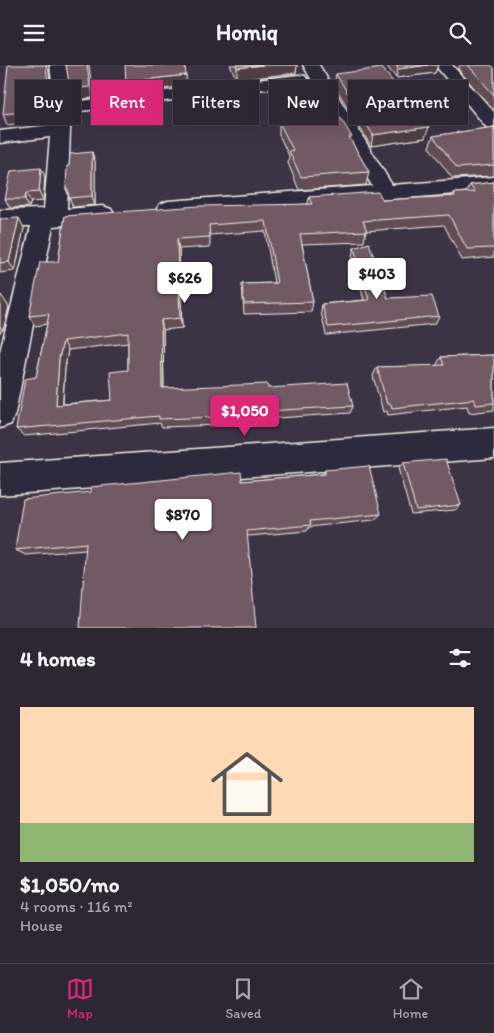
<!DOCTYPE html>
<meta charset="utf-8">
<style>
:root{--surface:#2d2734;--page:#352f3c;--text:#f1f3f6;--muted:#a7a5ac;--line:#48444f;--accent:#db2777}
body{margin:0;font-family:Itim,sans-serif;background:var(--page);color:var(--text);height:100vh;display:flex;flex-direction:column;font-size:19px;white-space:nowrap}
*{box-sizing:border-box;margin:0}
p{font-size:16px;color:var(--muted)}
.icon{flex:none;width:28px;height:28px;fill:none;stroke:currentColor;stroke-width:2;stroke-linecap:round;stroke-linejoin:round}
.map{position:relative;height:563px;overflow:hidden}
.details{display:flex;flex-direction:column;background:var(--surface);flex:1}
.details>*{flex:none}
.hud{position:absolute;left:15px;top:15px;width:465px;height:45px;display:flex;gap:10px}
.price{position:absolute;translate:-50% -42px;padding:0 11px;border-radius:5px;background:#fff;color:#222;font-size:16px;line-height:32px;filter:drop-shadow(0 1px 2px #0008)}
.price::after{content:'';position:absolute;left:50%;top:30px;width:15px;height:11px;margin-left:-8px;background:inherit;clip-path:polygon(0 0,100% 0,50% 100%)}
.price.active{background:var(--accent);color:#fff}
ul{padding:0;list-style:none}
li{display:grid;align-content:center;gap:10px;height:265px;padding:0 20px}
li+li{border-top:1px solid var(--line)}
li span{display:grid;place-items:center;height:155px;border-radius:0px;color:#555}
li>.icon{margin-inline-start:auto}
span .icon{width:90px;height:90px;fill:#fffc;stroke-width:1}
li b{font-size:21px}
h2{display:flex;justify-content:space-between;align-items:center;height:60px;padding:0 20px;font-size:21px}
.tag{padding:0 18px;border-radius:0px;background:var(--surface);box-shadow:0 5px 20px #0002,0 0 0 1px var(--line);font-size:18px;line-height:45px}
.tag.active{background:var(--accent);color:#fff}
header{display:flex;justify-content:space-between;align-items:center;height:65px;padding:0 20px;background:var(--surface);font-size:22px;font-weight:800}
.tabs{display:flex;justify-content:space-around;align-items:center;height:70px;border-top:1px solid var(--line);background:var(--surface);font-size:14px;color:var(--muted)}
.tabs a{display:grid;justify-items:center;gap:2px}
.tabs .active{color:var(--accent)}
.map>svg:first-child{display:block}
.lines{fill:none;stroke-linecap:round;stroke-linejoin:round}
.minor-casing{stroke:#f4f1e8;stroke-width:3}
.minor{fill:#2f2a3d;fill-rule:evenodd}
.wall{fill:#624d57;stroke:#f4f1e8;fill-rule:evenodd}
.shaded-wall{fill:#503f47;stroke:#f4f1e8}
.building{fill:#725a65;stroke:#f4f1e8;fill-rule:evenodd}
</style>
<header><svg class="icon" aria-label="menu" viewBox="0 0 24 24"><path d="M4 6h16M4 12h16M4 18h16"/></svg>Homiq<svg class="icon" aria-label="search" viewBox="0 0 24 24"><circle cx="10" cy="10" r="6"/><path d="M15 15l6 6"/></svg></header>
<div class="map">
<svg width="494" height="563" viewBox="0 0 494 563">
<rect width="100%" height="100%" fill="#3c3445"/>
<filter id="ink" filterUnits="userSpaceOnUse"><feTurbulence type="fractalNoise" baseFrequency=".02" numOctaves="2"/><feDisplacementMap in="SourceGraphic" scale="10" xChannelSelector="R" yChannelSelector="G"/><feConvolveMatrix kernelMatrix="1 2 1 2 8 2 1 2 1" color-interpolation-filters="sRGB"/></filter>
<g filter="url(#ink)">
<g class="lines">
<defs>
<g id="minor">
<polygon points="50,0 66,0 72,37 299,10 305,11 308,15 305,19 299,20 72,47 70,65 67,144 103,141 111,144 114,149 111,154 103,157 53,161 15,349 11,359 0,363 0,287 31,161 0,161 0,145 44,144 50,72 0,78 0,66 51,60 55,43"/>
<polygon points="303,0 319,0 392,120 494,112 494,126 168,152 160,149 157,144 160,139 168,136 372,121"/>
<polygon points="435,0 452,0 494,47 494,65 487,63"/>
<polygon points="494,363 494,393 0,430 0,398"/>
</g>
</defs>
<use href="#minor" class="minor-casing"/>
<use href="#minor" class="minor"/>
</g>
<g class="wall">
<polygon points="230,0 297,0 296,8 237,15"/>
<polygon points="386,0 438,0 435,8 396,13"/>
<polygon points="460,0 491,0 494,3 494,46 458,4"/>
<polygon points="336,9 425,73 371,81 334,20"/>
<polygon points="279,57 351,76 369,107 366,120 299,125 288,98 289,91 279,70"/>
<polygon points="494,62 494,111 452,113 429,82 433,71"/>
<polygon points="95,96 95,140 73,142 66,124 69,101"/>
<polygon points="45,112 43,136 31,137 29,142 10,143 5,134"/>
<path d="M494,117V192L462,195L444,160L366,166L364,177L302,179L313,237L311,247L244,249L242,219L274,218L265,166L210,170V182L179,184L182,263L163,265L164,323H268L353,341L350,348L249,355V359L162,362L160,358L24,371L16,364L36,312L47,259L35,261L29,251L58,197L65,151L308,139L309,132L383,135L452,131L454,128L466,127L470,120ZM128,278V305L112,335L63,339L65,303L68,285Z"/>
<polygon points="0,154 24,163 15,206 0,208"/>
<polygon points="354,183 388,233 439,251 435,259 326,270 321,247 322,239 364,235 352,191"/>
<polygon points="0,230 9,242 3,265 1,266 0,268"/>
<polygon points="494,290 494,345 469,348 467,341 388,350 387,346 383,347 373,311 377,302 436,301 441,292"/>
<polygon points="403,398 461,440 455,445 411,449 398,403"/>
<polygon points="325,405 381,449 374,455 309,462 307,466 26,490 15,485 242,416 323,409"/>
</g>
<g class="shaded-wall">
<polygon points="46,0 48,0 53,39 46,40 46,55 7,60 3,49 42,30"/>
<polygon points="87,0 89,0 93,33 74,35 70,24"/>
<polygon points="262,0 297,0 296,8 237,15 237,3"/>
<polygon points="428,0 438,0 435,8 396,13 398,4"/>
<polygon points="186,10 187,21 129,28 126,17"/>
<polygon points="429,62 425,73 371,81 373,70"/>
<polygon points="92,87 95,96 95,140 92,131"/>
<polygon points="41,103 45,112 43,136 39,127"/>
<polygon points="26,128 31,137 29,142 25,134"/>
<polygon points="19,153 24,163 15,206 9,197"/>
<polygon points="177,174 179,184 182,263 180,253"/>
<polygon points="1,230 9,242 3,265 0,261 0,235"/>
<polygon points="161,255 163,265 164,331 162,323"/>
<polygon points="63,276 68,285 65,303 62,347 56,340 59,294"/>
</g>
<g class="building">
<polygon points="8,0 46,0 49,29 42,30 42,45 3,49"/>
<polygon points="66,0 87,0 90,22 70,24"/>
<polygon points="125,0 185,0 186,10 126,17"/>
<polygon points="236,0 262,0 237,3"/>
<polygon points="396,0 428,0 398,4"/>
<polygon points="468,0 491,0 494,3 494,30"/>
<polygon points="382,3 429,62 373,70 336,9"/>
<polygon points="338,49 352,72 349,72 369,107 301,112 289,86 293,85 279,57"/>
<polygon points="494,62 494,100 457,103 433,71"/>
<polygon points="92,87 92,131 69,133 68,124 66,124 67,101 69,101 70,89"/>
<polygon points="41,103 39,127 26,128 25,134 5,134 11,106"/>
<path d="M494,117V183L467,184L449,150L363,156L367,166L300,169L313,237L244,239L242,219L277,218L266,156L209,160L210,172L177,174L180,253L161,255L162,323L267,319L268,323L347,318L353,341L249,347V351L159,354V351L16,364L25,314L36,312L49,249L29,251L40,197H58L65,151L199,141L312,139L309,132L378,127L383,135L455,131L454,128L475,127L470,120ZM128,268V305L110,307L112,335L56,340L59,294L63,276Z"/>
<polygon points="19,153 9,197 0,198 0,154"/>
<polygon points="369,178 388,233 432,231 439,251 328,262 322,239 369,235 354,183"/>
<polygon points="494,290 494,338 476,340 474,334 392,343 391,339 387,339 377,302 444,300 441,292"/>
<polygon points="446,394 461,440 416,445 403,398"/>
<polygon points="369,401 381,449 310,456 311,460 247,466 256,563 80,563 86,478 15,485 23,434 91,427 91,422 241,407 242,416 325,409 325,405"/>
</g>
</g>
</svg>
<b class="price" style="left:377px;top:235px">$403</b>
<b class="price" style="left:185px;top:239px">$626</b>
<b class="price active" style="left:245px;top:372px">$1,050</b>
<b class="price" style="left:183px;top:476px">$870</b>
<div class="hud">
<a class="tag">Buy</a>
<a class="tag active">Rent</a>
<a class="tag">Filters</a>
<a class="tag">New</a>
<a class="tag">Apartment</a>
</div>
</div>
<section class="details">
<h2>4 homes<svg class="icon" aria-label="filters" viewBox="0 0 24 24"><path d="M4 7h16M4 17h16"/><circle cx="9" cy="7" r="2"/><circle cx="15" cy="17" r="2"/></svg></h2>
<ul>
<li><span style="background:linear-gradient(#ffd9b3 75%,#8fb573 0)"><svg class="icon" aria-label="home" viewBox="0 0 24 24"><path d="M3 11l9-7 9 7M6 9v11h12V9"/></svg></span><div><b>$1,050/mo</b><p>4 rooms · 116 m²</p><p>House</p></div></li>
</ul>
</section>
<nav class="tabs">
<a class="active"><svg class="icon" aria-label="map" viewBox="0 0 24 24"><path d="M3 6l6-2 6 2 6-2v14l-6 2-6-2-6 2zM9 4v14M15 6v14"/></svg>Map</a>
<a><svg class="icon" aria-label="saved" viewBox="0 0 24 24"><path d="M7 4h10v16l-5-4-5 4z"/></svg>Saved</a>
<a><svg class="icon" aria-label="home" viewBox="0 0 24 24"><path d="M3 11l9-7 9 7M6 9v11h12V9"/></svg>Home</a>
</nav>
